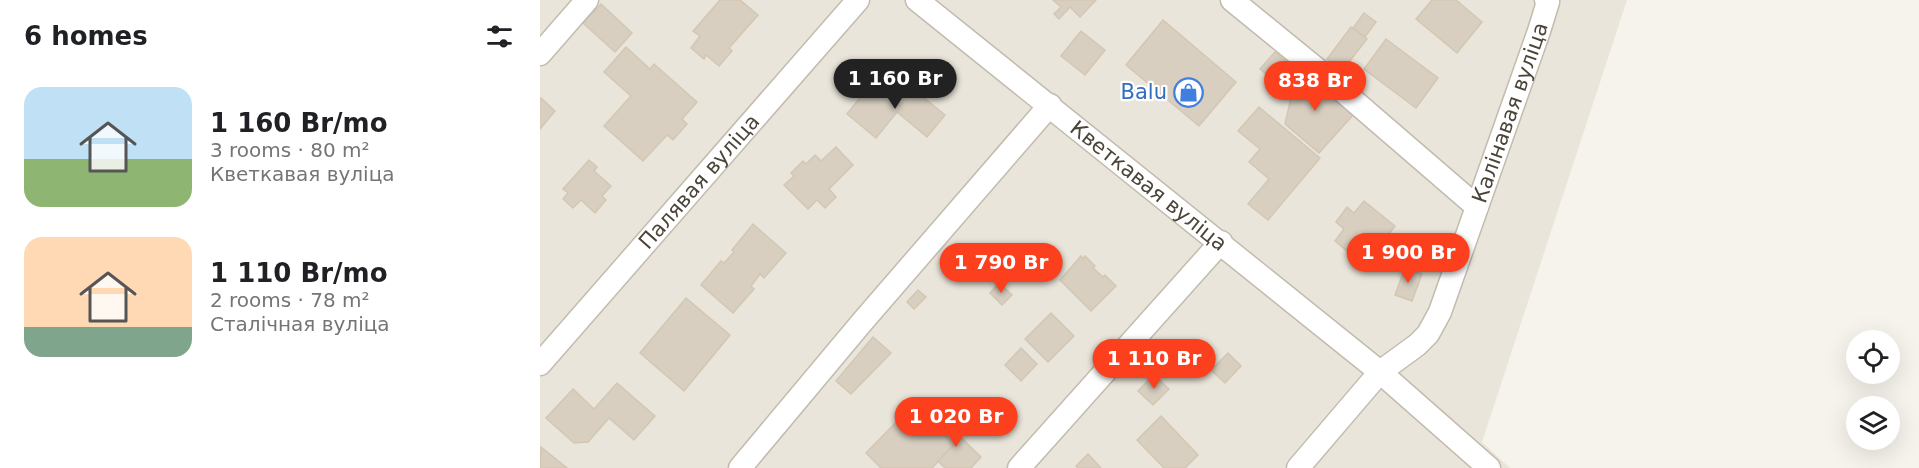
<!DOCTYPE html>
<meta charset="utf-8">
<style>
:root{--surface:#fff;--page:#f6f6f6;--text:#202124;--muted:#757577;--accent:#fc3f1d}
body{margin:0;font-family:"DejaVu Sans",sans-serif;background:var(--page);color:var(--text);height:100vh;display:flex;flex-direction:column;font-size:22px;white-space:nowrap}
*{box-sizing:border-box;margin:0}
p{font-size:20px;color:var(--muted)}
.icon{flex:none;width:33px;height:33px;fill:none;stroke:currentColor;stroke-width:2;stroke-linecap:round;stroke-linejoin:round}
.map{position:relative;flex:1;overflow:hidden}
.details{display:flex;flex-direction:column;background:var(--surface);width:540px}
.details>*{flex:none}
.fabs{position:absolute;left:1306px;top:330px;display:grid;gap:12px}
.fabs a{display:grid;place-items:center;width:54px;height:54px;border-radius:50%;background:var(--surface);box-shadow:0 6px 24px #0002;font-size:30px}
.price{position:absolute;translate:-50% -51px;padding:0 14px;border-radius:21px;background:var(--accent);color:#fff;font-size:20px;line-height:39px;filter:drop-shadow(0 2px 3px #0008)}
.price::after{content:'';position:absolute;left:50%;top:36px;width:18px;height:14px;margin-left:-9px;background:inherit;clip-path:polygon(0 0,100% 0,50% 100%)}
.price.on{background:#222;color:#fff}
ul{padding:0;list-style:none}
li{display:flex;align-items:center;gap:18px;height:150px;padding:0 24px}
li span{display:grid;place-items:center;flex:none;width:168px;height:120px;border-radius:18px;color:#555}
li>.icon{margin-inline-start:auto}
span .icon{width:72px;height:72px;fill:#fffc;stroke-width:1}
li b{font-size:26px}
h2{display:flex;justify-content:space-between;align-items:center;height:72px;padding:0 24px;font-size:26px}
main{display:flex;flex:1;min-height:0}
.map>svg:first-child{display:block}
.residential{fill:#eae5da}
.building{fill:#d8cfc1;stroke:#d3c7b4;stroke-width:1.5}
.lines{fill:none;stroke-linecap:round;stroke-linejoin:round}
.minor-casing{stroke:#c2bbae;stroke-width:25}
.minor{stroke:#fff;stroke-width:22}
.labels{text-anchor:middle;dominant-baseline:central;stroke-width:4.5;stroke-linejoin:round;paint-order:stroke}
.shop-label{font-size:21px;fill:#366cbe;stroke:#fff;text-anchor:end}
.street-label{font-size:21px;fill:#4b4439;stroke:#fff}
</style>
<main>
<section class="details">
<h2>6 homes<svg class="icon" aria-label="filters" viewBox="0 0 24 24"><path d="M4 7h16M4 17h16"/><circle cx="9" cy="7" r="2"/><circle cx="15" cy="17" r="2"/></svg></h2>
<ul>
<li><span style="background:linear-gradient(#bfe0f5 60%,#8fb573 0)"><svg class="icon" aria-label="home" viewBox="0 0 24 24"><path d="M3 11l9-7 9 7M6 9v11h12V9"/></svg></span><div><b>1 160 Br/mo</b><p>3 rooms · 80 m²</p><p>Кветкавая вуліца</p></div></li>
<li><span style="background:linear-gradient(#ffd9b3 75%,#7fa58c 0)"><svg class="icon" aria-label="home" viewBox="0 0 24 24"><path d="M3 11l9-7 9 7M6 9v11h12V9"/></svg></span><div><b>1 110 Br/mo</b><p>2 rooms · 78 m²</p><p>Сталічная вуліца</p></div></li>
</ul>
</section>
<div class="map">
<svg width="1379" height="468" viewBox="0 0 1379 468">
<rect width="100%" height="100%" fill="#f6f3ec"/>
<polygon class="residential" points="0,0 1087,0 942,442 970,468 0,468"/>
<g class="building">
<polygon points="180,0 200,0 218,15 189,48 192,51 179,66 166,55 164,59 151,48 160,36 153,31"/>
<polygon points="513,0 556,0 540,17 530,7 519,19 514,14 521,7"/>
<polygon points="892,0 916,0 942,22 917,53 876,19"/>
<polygon points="61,4 92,33 75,52 43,23"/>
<polygon points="824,13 836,22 825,37 813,28"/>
<polygon points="623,20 696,82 659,126 586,65"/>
<polygon points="811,27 827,39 802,71 787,59"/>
<polygon points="541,31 565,50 545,75 521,56"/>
<polygon points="846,39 898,78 876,108 824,69"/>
<polygon points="86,47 110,69 114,64 157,102 142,119 147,124 133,140 127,135 103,161 64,126 91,96 64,72"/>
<polygon points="735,52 750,65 746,91 720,69"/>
<polygon points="758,66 814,114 779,153 745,124"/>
<polygon points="365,82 405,115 387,137 357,112 336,138 307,114 331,84 351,99"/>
<polygon points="1,98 15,111 0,129 0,99"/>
<polygon points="719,107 780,158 728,220 708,204 729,179 709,162 720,149 698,131"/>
<polygon points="296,147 313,165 289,189 296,197 285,208 277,200 268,209 244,185 254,176 251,173 263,161 266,164 275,155 281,161"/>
<polygon points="49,160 57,167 54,171 71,186 62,196 66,200 55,213 41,200 33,208 23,199 28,193 23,189"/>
<polygon points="824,201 855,226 824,265 795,241 804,229 796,222 807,207 814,213"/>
<polygon points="213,224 246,253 224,278 220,274 211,286 214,289 193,313 161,285 181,261 184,263 194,252 192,250"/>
<polygon points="541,256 543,259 545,256 555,266 553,268 563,277 565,275 576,286 551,311 520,280"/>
<polygon points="865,268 882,274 872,301 855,295"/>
<polygon points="459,283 472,295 462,305 450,293"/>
<polygon points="378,290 386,297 374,309 367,302"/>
<polygon points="146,298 190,335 144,391 100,353"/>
<polygon points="511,313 534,336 508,362 485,339"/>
<polygon points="333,337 351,353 311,394 296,381"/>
<polygon points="481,348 497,364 481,381 465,365"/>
<polygon points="688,353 701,366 685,383 671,370"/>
<polygon points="614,375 629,389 613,405 598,391"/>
<polygon points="77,383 115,416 94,440 69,418 48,442 34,443 6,418 33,389 54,409"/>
<polygon points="366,412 376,422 384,415 414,445 392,468 341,468 326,453"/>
<polygon points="397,414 441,457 431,468 405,468 398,461 414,445 390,421"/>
<polygon points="621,416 658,455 645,468 624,468 597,440"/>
<polygon points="1,447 27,468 0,468"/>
<polygon points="548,454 561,468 538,468 536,466"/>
</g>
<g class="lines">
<defs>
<g id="minor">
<path id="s1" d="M377,0L840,372L949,468"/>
<polyline points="692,0 784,75 937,207"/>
<polyline points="0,54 47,0"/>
<path id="s2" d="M0,364L318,0"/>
<polyline points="200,468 323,321 510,105"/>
<polyline points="479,468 681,242"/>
<path id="s3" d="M758,468L840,372L877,345L888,334L900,312L999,31L1008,2L1006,0"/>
</g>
</defs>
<use href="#minor" class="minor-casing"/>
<use href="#minor" class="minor"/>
</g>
<defs>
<symbol id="shop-ring" viewBox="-11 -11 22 22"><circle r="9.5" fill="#fff" stroke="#3f7fe0" stroke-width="1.5"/><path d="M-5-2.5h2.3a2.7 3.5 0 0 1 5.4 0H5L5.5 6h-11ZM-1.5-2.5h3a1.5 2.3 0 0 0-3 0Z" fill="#3f7fe0"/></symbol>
</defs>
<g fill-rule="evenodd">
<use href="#shop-ring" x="632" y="76" width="33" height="33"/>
</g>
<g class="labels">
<g class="shop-label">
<text x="627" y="92">Balu</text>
</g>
<g class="street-label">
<text stroke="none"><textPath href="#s3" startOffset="424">Калінавая вуліца</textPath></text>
<text stroke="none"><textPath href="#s2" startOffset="242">Палявая вуліца</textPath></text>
<text stroke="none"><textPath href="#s1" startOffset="297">Кветкавая вуліца</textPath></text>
</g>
</g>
</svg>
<div class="fabs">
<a><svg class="icon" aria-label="locate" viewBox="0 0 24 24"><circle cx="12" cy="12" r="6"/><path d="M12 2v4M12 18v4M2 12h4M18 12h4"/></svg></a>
<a><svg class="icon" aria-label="layers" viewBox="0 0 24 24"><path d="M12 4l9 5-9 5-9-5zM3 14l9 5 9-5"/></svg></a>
</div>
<b class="price on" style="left:355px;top:110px">1 160 Br</b>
<b class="price" style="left:775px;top:112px">838 Br</b>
<b class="price" style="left:868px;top:284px">1 900 Br</b>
<b class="price" style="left:461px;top:294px">1 790 Br</b>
<b class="price" style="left:614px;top:390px">1 110 Br</b>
<b class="price" style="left:416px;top:448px">1 020 Br</b>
</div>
</main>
